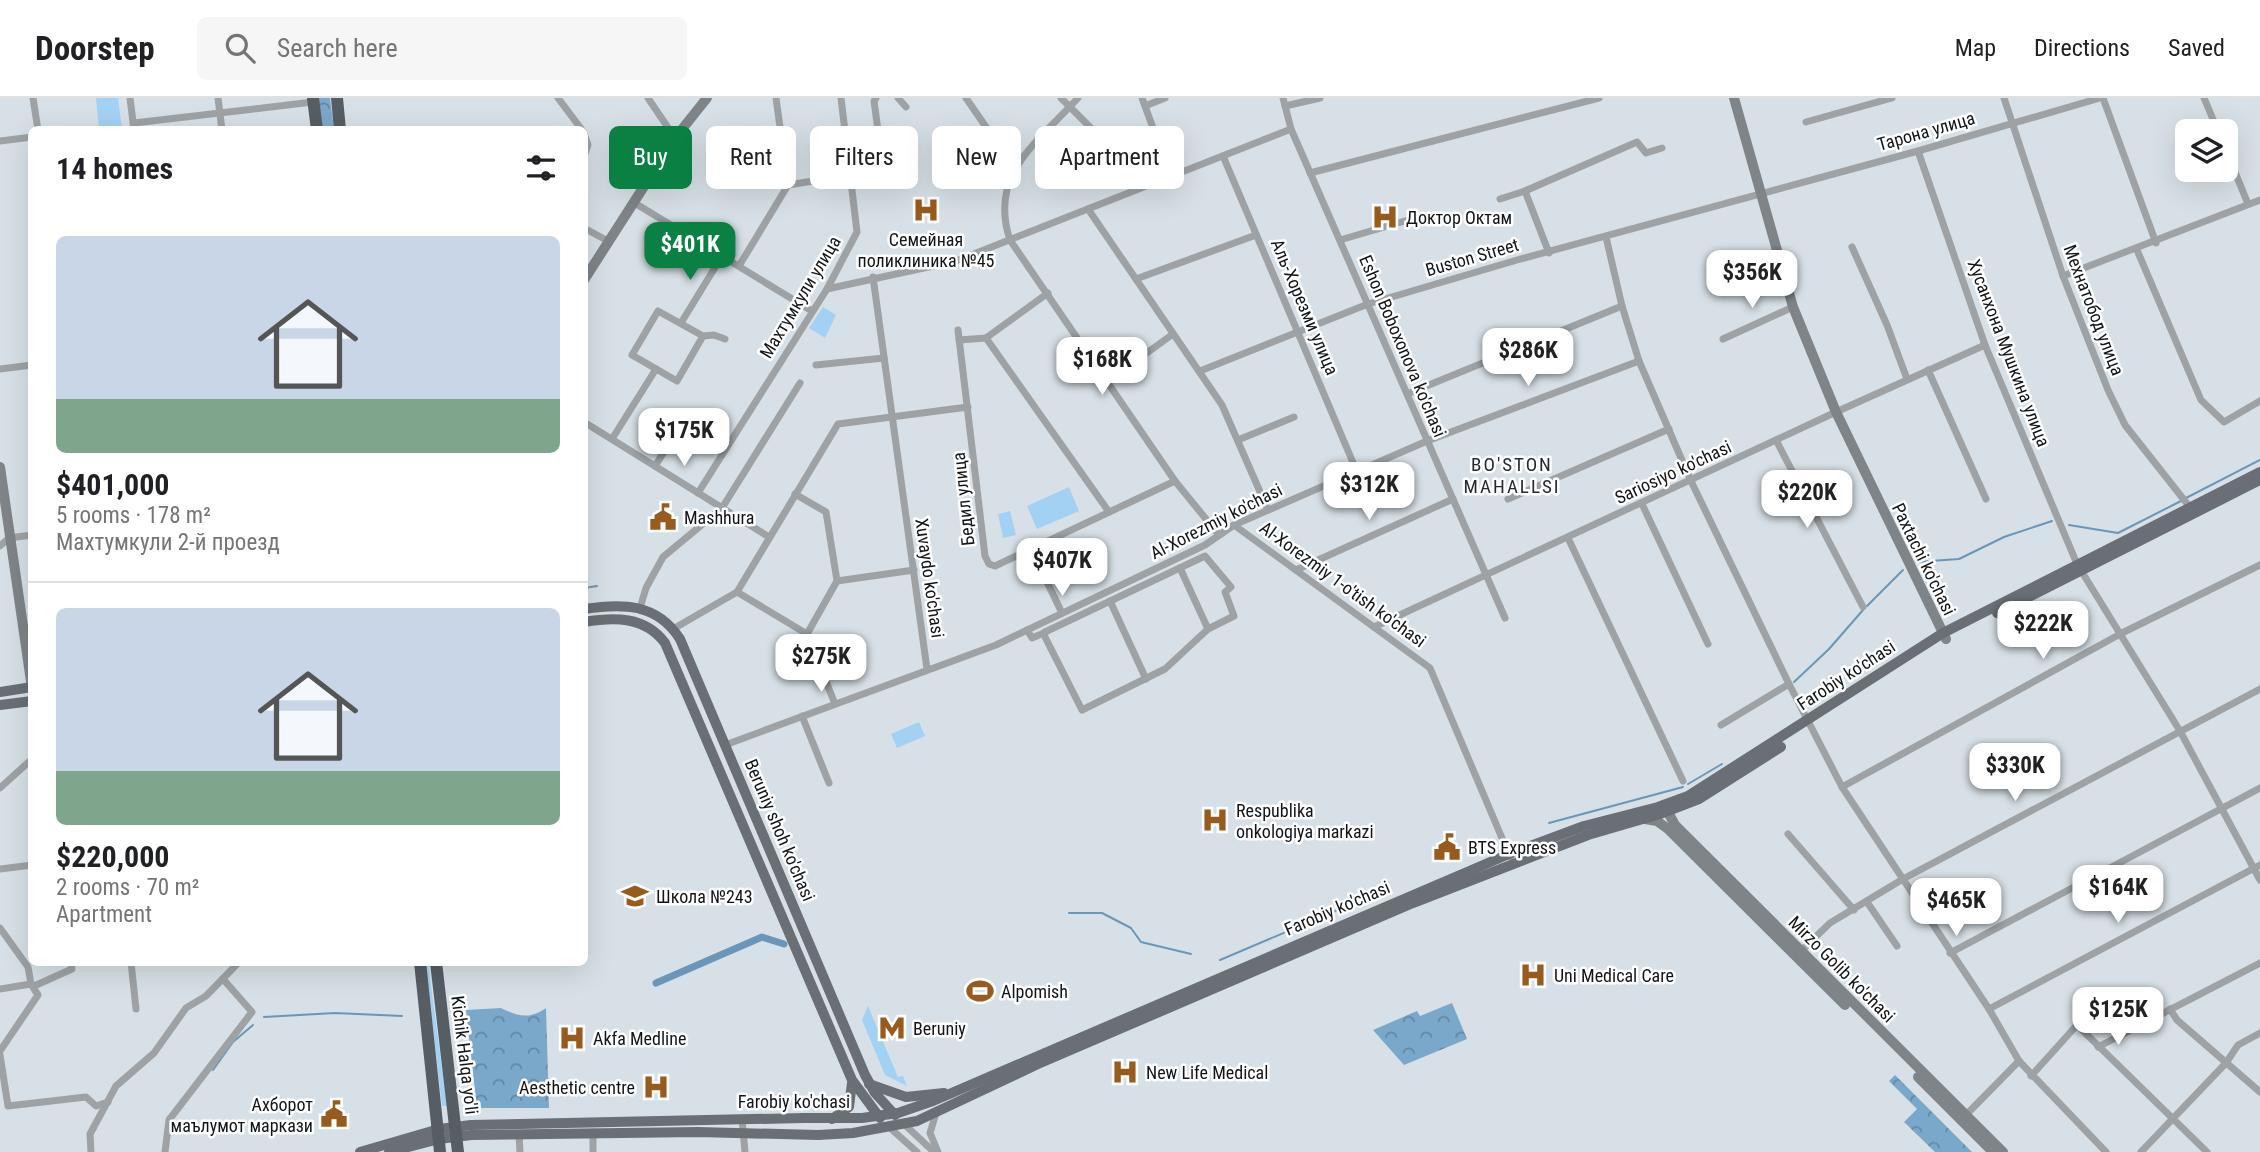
<!DOCTYPE html>
<meta charset="utf-8">
<style>
:root{--surface:#fff;--page:#f6f6f6;--text:#202124;--muted:#757577;--line:#e0e0e0;--accent:#0b8043}
body{margin:0;font-family:"Roboto Condensed",sans-serif;background:var(--page);color:var(--text);height:100vh;display:flex;flex-direction:column;font-size:26px;white-space:nowrap}
*{box-sizing:border-box;margin:0}
p{font-size:23px;color:var(--muted)}
.icon{flex:none;width:38px;height:38px;fill:none;stroke:currentColor;stroke-width:2;stroke-linecap:round;stroke-linejoin:round}
.map{position:relative;flex:1;overflow:hidden}
.sheet{position:absolute;left:28px;top:28px;width:560px;height:840px;display:flex;flex-direction:column;background:var(--surface);border-radius:10px;box-shadow:0 7px 28px #0002}
.sheet>*{flex:none}
.banner{position:absolute;left:609px;top:28px;width:665px;height:63px;display:flex;gap:14px}
.fabs{position:absolute;left:2175px;top:21px;display:grid;gap:14px}
.fabs a{display:grid;place-items:center;width:63px;height:63px;border-radius:10px;background:var(--surface);box-shadow:0 7px 28px #0002;font-size:35px}
.price{position:absolute;translate:-50% -60px;padding:0 16px;border-radius:14px;background:#fff;color:#222;font-size:23px;line-height:46px;filter:drop-shadow(0 2px 4px #0008)}
.price::after{content:'';position:absolute;left:50%;top:42px;width:21px;height:16px;margin-left:-10px;background:inherit;clip-path:polygon(0 0,100% 0,50% 100%)}
.price.on{background:var(--accent);color:#fff}
ul{padding:0;list-style:none}
li{display:grid;align-content:center;gap:14px;height:371px;padding:0 28px}
li+li{border-top:2px solid var(--line)}
li span{display:grid;place-items:center;height:217px;border-radius:10px;color:#555}
li>.icon{margin-inline-start:auto}
span .icon{width:126px;height:126px;fill:#fffc;stroke-width:1}
li b{font-size:30px}
h2{display:flex;justify-content:space-between;align-items:center;height:84px;padding:0 28px;font-size:30px}
.chip{padding:0 24px;border-radius:10px;background:var(--surface);box-shadow:0 7px 28px #0002;font-size:24px;line-height:63px}
.chip.on{background:var(--accent);color:#fff}
header{display:flex;align-items:center;gap:42px;box-sizing:border-box;height:98px;padding:0 35px;background:var(--surface);border-bottom:2px solid var(--line)}
header strong{font-size:33px}
nav{display:flex;gap:38px;margin-inline-start:auto;font-size:24px}
.search{width:490px;height:63px;background:var(--page);display:flex;align-items:center;gap:18px;box-sizing:border-box;padding:0 24px;border-radius:10px;color:var(--muted);font-size:26px}
.map>svg:first-child{display:block}
.grass{fill:#a3d1f4}
.forest{fill:url(#forest-crowns)}
.lines{fill:none;stroke-linecap:round;stroke-linejoin:round}
.stream{stroke:#6a97b9;stroke-width:2}
.canal{stroke:#6a97b9;stroke-width:7}
.street{stroke:#9ea2a5;stroke-width:7}
.secondary{stroke:#7f8488;stroke-width:10}
.primary{stroke:#696f74;stroke-width:10}
.highway{stroke:#565d63;stroke-width:12}
.labels{text-anchor:middle;dominant-baseline:central;stroke-width:5;stroke-linejoin:round;paint-order:stroke}
.street-label{font-size:18px;fill:#121518;stroke:#fff}
.poi-label{font-size:18px;fill:#121518;stroke:#fff;text-anchor:start}
.neighbourhood-label{font-size:19px;letter-spacing:2px;fill:#252b30;stroke:#fff}
</style>
<header>
<strong>Doorstep</strong>
<div class="search"><svg class="icon" aria-label="search" viewBox="0 0 24 24"><circle cx="10" cy="10" r="6"/><path d="M15 15l6 6"/></svg>Search here</div>
<nav><a>Map</a><a>Directions</a><a>Saved</a></nav>
</header>
<div class="map">
<svg width="2260" height="1054" viewBox="0 0 2260 1054">
<defs>
<pattern id="forest-crowns" width="20" height="18" patternUnits="userSpaceOnUse" patternTransform="scale(1.75)"><rect width="20" height="18" fill="#7aa8ca"/><path d="M2 6a3 3 0 1 1 6 0M12 15a3 3 0 1 1 6 0" fill="none" stroke="#6388a3"/></pattern>
</defs>
<rect width="100%" height="100%" fill="#d7e0e6"/>
<g class="grass">
<polygon points="96,0 118,0 122,31 99,31"/>
<polygon points="823,209 836,217 825,240 809,230"/>
<polygon points="1069,389 1079,413 1037,431 1027,408"/>
<polygon points="1010,413 1016,437 1003,440 998,416"/>
<polygon points="919,624 925,638 897,650 891,636"/>
<polygon points="425,865 428,865 447,1008 442,1008"/>
<polygon points="868,908 898,979 903,978 907,988 885,977 862,922"/>
</g>
<g class="forest">
<polygon points="318,0 330,0 334,31 322,31"/>
<polygon points="1452,905 1467,941 1404,967 1373,932 1417,913 1420,918"/>
<path d="M501,910C518,918 529,922 546,910L549,1010H477L466,912Z"/>
<polygon points="1895,977 1972,1054 1935,1054 1904,1024 1917,1011 1889,983"/>
</g>
<g class="lines">
<g class="stream">
<polyline points="2186,400 2260,362"/>
<polyline points="2069,427 2118,435 2181,403"/>
<polyline points="1916,464 1959,461 2004,439 2052,423"/>
<polyline points="584,490 597,488"/>
<polyline points="1867,508 1903,472"/>
<polyline points="1794,584 1829,551 1863,512"/>
<polyline points="1688,686 1722,666"/>
<polyline points="1549,725 1683,689"/>
<polyline points="1069,815 1102,815 1131,830 1141,844 1191,856"/>
<polyline points="1220,862 1359,803"/>
<polyline points="264,919 335,915 402,918"/>
<polyline points="213,972 233,944 253,927"/>
</g>
<polyline class="canal" points="656,885 762,839 784,846"/>
<g class="street">
<polyline points="33,0 38,32"/>
<polyline points="130,0 134,32"/>
<polyline points="218,0 222,32"/>
<polyline points="558,0 582,32"/>
<polyline points="648,0 675,40"/>
<polyline points="876,0 874,3 880,47"/>
<polyline points="898,0 906,9"/>
<polyline points="966,0 1015,71"/>
<polyline points="1061,0 1102,41 1098,47"/>
<path d="M1078,0C1037,45 988,76 1010,142L1175,383L1219,437"/>
<polyline points="1142,0 1171,79"/>
<polyline points="1283,0 1291,31 1505,520"/>
<polyline points="2004,0 2063,178 2108,292 2125,327 2192,412"/>
<polyline points="2103,0 2156,145"/>
<polyline points="2204,0 2218,33"/>
<polyline points="1145,8 1165,0"/>
<polyline points="1285,8 1320,0"/>
<polyline points="1806,24 1892,0"/>
<polyline points="134,25 313,4"/>
<polyline points="584,35 588,47 584,58"/>
<polyline points="0,43 32,39"/>
<polyline points="2226,52 2248,106"/>
<polyline points="1918,53 1985,247 2077,466 2180,633 2260,782"/>
<polyline points="1223,58 1357,374"/>
<polyline points="1310,75 1599,0"/>
<polyline points="788,87 851,77"/>
<polyline points="1500,101 1525,93"/>
<polyline points="633,104 812,213"/>
<polyline points="1088,111 1222,307 1268,412"/>
<polyline points="584,130 608,143"/>
<polyline points="1606,139 1622,208 1639,263 1691,383 1789,586 1842,689 1989,911 2019,963 2106,1054"/>
<polyline points="1340,142 1415,120"/>
<polyline points="1852,149 1887,227 1907,281"/>
<polyline points="2137,152 2201,302 2224,324 2260,303"/>
<polyline points="1549,155 1525,93 1637,44 1646,55 1662,50"/>
<polyline points="739,168 788,87 776,0"/>
<polyline points="2063,178 2260,102"/>
<polyline points="873,179 927,571"/>
<polyline points="1136,181 1256,137"/>
<polyline points="827,191 956,163 1291,31"/>
<polygon points="658,213 703,238 677,283 632,257"/>
<polyline points="681,225 722,158"/>
<polyline points="958,232 985,458 989,466 995,468 1175,383"/>
<polyline points="703,238 714,237 725,241"/>
<polyline points="986,240 1048,195"/>
<polyline points="1723,241 1793,209"/>
<polyline points="959,242 986,240 1109,414"/>
<polyline points="816,267 884,260"/>
<polyline points="0,271 32,267"/>
<polyline points="1928,272 1986,401"/>
<polyline points="1200,273 1368,206 1517,162 1918,53 2100,0"/>
<polyline points="1108,283 1173,236"/>
<polyline points="1407,296 1622,208"/>
<polyline points="584,324 769,439"/>
<polyline points="612,341 656,271"/>
<polyline points="1238,342 1294,319"/>
<polyline points="1776,342 1863,509"/>
<polyline points="655,368 669,346"/>
<polyline points="698,395 827,191 857,134 841,0"/>
<polyline points="795,396 826,414 837,483 807,536"/>
<polyline points="1508,401 1669,331"/>
<polyline points="1642,406 1708,546"/>
<polyline points="1234,427 1430,570 1510,759"/>
<polyline points="1568,440 1683,683"/>
<polyline points="0,448 9,440 32,437"/>
<polyline points="1031,451 1062,515"/>
<polyline points="1180,470 1208,531"/>
<polyline points="1296,472 1453,401"/>
<polyline points="837,483 914,472"/>
<polyline points="737,494 807,536 835,606"/>
<polyline points="1110,503 1146,581"/>
<polyline points="640,510 646,490 663,459 722,410 800,285"/>
<polyline points="1374,529 1836,314 1985,247"/>
<polyline points="673,531 737,494 838,326 968,309"/>
<polyline points="1027,532 1032,540 1039,537"/>
<polyline points="1043,535 1082,612 1165,571 1208,531 1234,518 1225,494 1231,489 1205,458 1045,534"/>
<polyline points="792,576 818,565"/>
<polyline points="802,618 829,685"/>
<polyline points="1721,627 1789,586"/>
<polyline points="725,647 996,547 1205,447 1234,427 1427,343 1639,263"/>
<polyline points="1842,689 2122,535 2260,467"/>
<polyline points="0,690 32,661"/>
<polyline points="1788,736 1854,812"/>
<polyline points="0,771 32,767"/>
<polyline points="1867,804 1897,848"/>
<polyline points="0,830 28,869 31,886"/>
<polyline points="1800,854 1830,825 1903,781 2260,591"/>
<polyline points="1950,855 2260,690"/>
<polyline points="131,864 136,911"/>
<polyline points="34,888 72,871 71,864"/>
<polyline points="0,891 31,886 38,897 0,953"/>
<polyline points="1989,911 2260,767"/>
<polyline points="2170,911 2177,922 2260,994"/>
<polyline points="2098,949 2260,865"/>
<polyline points="0,957 8,1008 86,999 96,1008 108,1004"/>
<polyline points="2031,978 2077,927 2207,1054"/>
<polyline points="936,1015 930,1035 938,1054"/>
<polyline points="1963,1020 2019,963"/>
<polyline points="742,1021 745,1054"/>
<polyline points="904,1026 934,1054"/>
<polyline points="889,1029 917,1054"/>
<polyline points="519,1036 520,1054"/>
<polyline points="91,1054 90,1036 116,988 154,955 186,910 206,898 239,864"/>
<polyline points="165,1054 169,1022 252,914 223,881"/>
<polyline points="593,1054 593,1034"/>
<polyline points="2141,1054 2226,965 2238,947 2260,935"/>
</g>
<g class="secondary">
<polyline points="1734,0 1793,209 1836,314 1946,541"/>
<polyline points="584,182 675,40 707,0"/>
<polyline points="0,369 32,590"/>
<polyline points="1664,707 1675,727 2003,1054"/>
<polyline points="1645,721 1657,723 1668,731 1845,907"/>
<polyline points="1918,979 1993,1054"/>
</g>
<g class="primary">
<path d="M584,511C622,505 657,505 680,541L865,977L875,995L895,1017"/>
<polyline points="1997,515 2260,382"/>
<path d="M584,524C614,519 645,518 665,545L852,982L880,1020"/>
<polyline points="0,594 32,589"/>
<polyline points="0,607 32,603"/>
<polyline points="869,986 906,999 944,995"/>
<polyline points="832,1021 849,1009 852,985"/>
<polyline points="360,1054 439,1031 471,1027 804,1020 862,1020 898,1015 933,1003 1509,756 1584,728 1658,709 1688,698 1943,535 2260,374"/>
<polyline points="389,1054 439,1041 471,1037 698,1034 818,1037 853,1035 917,1023 1038,966 1413,805 1588,737 1660,716 1699,701 1781,649"/>
</g>
<g class="highway">
<polyline points="313,0 317,32"/>
<polyline points="337,0 340,32"/>
<polyline points="420,864 440,1054"/>
<polyline points="436,864 458,1054"/>
</g>
</g>
<defs>
<symbol id="hospital-bare" viewBox="-9 -9 18 18"><path d="M-5-5h3v3.5h4V-5h3V5h-3V1.5h-4V5h-3Z" fill="#985b1e" stroke="#fff" stroke-width="2.5" paint-order="stroke"/></symbol>
<symbol id="civic-bare" viewBox="-9 -9 18 18"><path d="M-.6-6.5H3V-4.5H.6V-3L4-1V1h2V6H-6V1h2V-1L-.6-3ZM-1.2 2.5V6h2.4V2.5Z" fill="#985b1e" stroke="#fff" stroke-width="2.5" paint-order="stroke"/></symbol>
<symbol id="school-bare" viewBox="-9 -9 18 18"><path d="M0-5L7-2L0 1L-7-2ZM-4 1L0 2.5L4 1V4Q0 6-4 4Z" fill="#985b1e" stroke="#fff" stroke-width="2.5" paint-order="stroke"/></symbol>
<symbol id="stadium-bare" viewBox="-9 -9 18 18"><path d="M0-5a6.5 5 0 1 0 0 10a6.5 5 0 1 0 0-10ZM-3.5-1.8h7v3.6h-7Z" fill="#985b1e" stroke="#fff" stroke-width="2.5" paint-order="stroke"/></symbol>
<symbol id="metro-bare" viewBox="-9 -9 18 18"><path d="M-5.5 5V-5H-3L0 0L3-5H5.5V5H3V-.5L0 4L-3-.5V5Z" fill="#985b1e" stroke="#fff" stroke-width="2.5" paint-order="stroke"/></symbol>
</defs>
<g fill-rule="evenodd">
<use href="#hospital-bare" x="907" y="93" width="38" height="38"/>
<use href="#hospital-bare" x="1366" y="100" width="38" height="38"/>
<use href="#civic-bare" x="644" y="400" width="38" height="38"/>
<use href="#hospital-bare" x="1196" y="703" width="38" height="38"/>
<use href="#civic-bare" x="1428" y="730" width="38" height="38"/>
<use href="#school-bare" x="616" y="779" width="38" height="38"/>
<use href="#hospital-bare" x="1514" y="858" width="38" height="38"/>
<use href="#stadium-bare" x="961" y="874" width="38" height="38"/>
<use href="#metro-bare" x="873" y="911" width="38" height="38"/>
<use href="#hospital-bare" x="553" y="921" width="38" height="38"/>
<use href="#hospital-bare" x="1106" y="955" width="38" height="38"/>
<use href="#hospital-bare" x="637" y="970" width="38" height="38"/>
<use href="#civic-bare" x="315" y="997" width="38" height="38"/>
</g>
<g class="labels">
<g class="street-label">
<text transform="translate(1926 33) rotate(-16)">Тарона улица</text>
<text transform="translate(1472 159) rotate(-16)">Buston Street</text>
<text transform="translate(800 199) rotate(-59)">Махтумкули улица</text>
<text transform="translate(1305 209) rotate(67)">Аль-Хорезми улица</text>
<text transform="translate(2094 212) rotate(69)">Мехнатобод улица</text>
<text transform="translate(1403 248) rotate(67)">Eshon Boboxonova ko'chasi</text>
<text transform="translate(2009 255) rotate(69)">Хусанхона Мушкина улица</text>
<text transform="translate(1673 374) rotate(-25)">Sariosiyo ko'chasi</text>
<text transform="translate(963 401) rotate(-96)">Бедил улица</text>
<text transform="translate(1216 423) rotate(-27)">Al-Xorezmiy ko'chasi</text>
<text transform="translate(1924 461) rotate(64)">Paxtachi ko'chasi</text>
<text transform="translate(930 480) rotate(82)">Xuvaydo ko'chasi</text>
<text transform="translate(1343 486) rotate(36)">Al-Xorezmiy 1-o'tish ko'chasi</text>
<text transform="translate(1846 577) rotate(-33)">Farobiy ko'chasi</text>
<text transform="translate(780 732) rotate(67)">Beruniy shoh ko'chasi</text>
<text transform="translate(1337 810) rotate(-23)">Farobiy ko'chasi</text>
<text transform="translate(1842 871) rotate(45)">Mirzo Golib ko'chasi</text>
<text transform="translate(465 957) rotate(83)">Kichik Halqa yo'li</text>
<text x="794" y="1003">Farobiy ko'chasi</text>
</g>
<g class="poi-label">
<text x="1406" y="119">Доктор Октам</text>
<text x="926" y="141" text-anchor="middle">Семейная<tspan x="926" dy="21">поликлиника №45</tspan></text>
<text x="684" y="419">Mashhura</text>
<text x="1236" y="712">Respublika<tspan x="1236" dy="21">onkologiya markazi</tspan></text>
<text x="1468" y="749">BTS Express</text>
<text x="656" y="798">Школа №243</text>
<text x="1554" y="877">Uni Medical Care</text>
<text x="1001" y="893">Alpomish</text>
<text x="913" y="930">Beruniy</text>
<text x="593" y="940">Akfa Medline</text>
<text x="1146" y="974">New Life Medical</text>
<text x="635" y="989" text-anchor="end">Aesthetic centre</text>
<text x="313" y="1006" text-anchor="end">Ахборот<tspan x="313" dy="21">маълумот маркази</tspan></text>
</g>
<g class="neighbourhood-label">
<text x="1512" y="366">BO'STON<tspan x="1512" dy="22">MAHALLSI</tspan></text>
</g>
</g>
</svg>
<div class="fabs">
<a><svg class="icon" aria-label="layers" viewBox="0 0 24 24"><path d="M12 4l9 5-9 5-9-5zM3 14l9 5 9-5"/></svg></a>
</div>
<b class="price on" style="left:690px;top:184px">$401K</b>
<b class="price" style="left:1752px;top:212px">$356K</b>
<b class="price" style="left:1528px;top:290px">$286K</b>
<b class="price" style="left:1102px;top:299px">$168K</b>
<b class="price" style="left:684px;top:370px">$175K</b>
<b class="price" style="left:1369px;top:424px">$312K</b>
<b class="price" style="left:1807px;top:432px">$220K</b>
<b class="price" style="left:1062px;top:500px">$407K</b>
<b class="price" style="left:2043px;top:563px">$222K</b>
<b class="price" style="left:821px;top:596px">$275K</b>
<b class="price" style="left:2015px;top:705px">$330K</b>
<b class="price" style="left:2118px;top:827px">$164K</b>
<b class="price" style="left:1956px;top:840px">$465K</b>
<b class="price" style="left:2118px;top:949px">$125K</b>
<div class="banner">
<a class="chip on">Buy</a>
<a class="chip">Rent</a>
<a class="chip">Filters</a>
<a class="chip">New</a>
<a class="chip">Apartment</a>
</div>
<section class="sheet">
<h2>14 homes<svg class="icon" aria-label="filters" viewBox="0 0 24 24"><path d="M4 7h16M4 17h16"/><circle cx="9" cy="7" r="2"/><circle cx="15" cy="17" r="2"/></svg></h2>
<ul>
<li><span style="background:linear-gradient(#c9d6e8 75%,#7fa58c 0)"><svg class="icon" aria-label="home" viewBox="0 0 24 24"><path d="M3 11l9-7 9 7M6 9v11h12V9"/></svg></span><div><b>$401,000</b><p>5 rooms · 178 m²</p><p>Махтумкули 2-й проезд</p></div></li>
<li><span style="background:linear-gradient(#c9d6e8 75%,#7fa58c 0)"><svg class="icon" aria-label="home" viewBox="0 0 24 24"><path d="M3 11l9-7 9 7M6 9v11h12V9"/></svg></span><div><b>$220,000</b><p>2 rooms · 70 m²</p><p>Apartment</p></div></li>
</ul>
</section>
</div>
